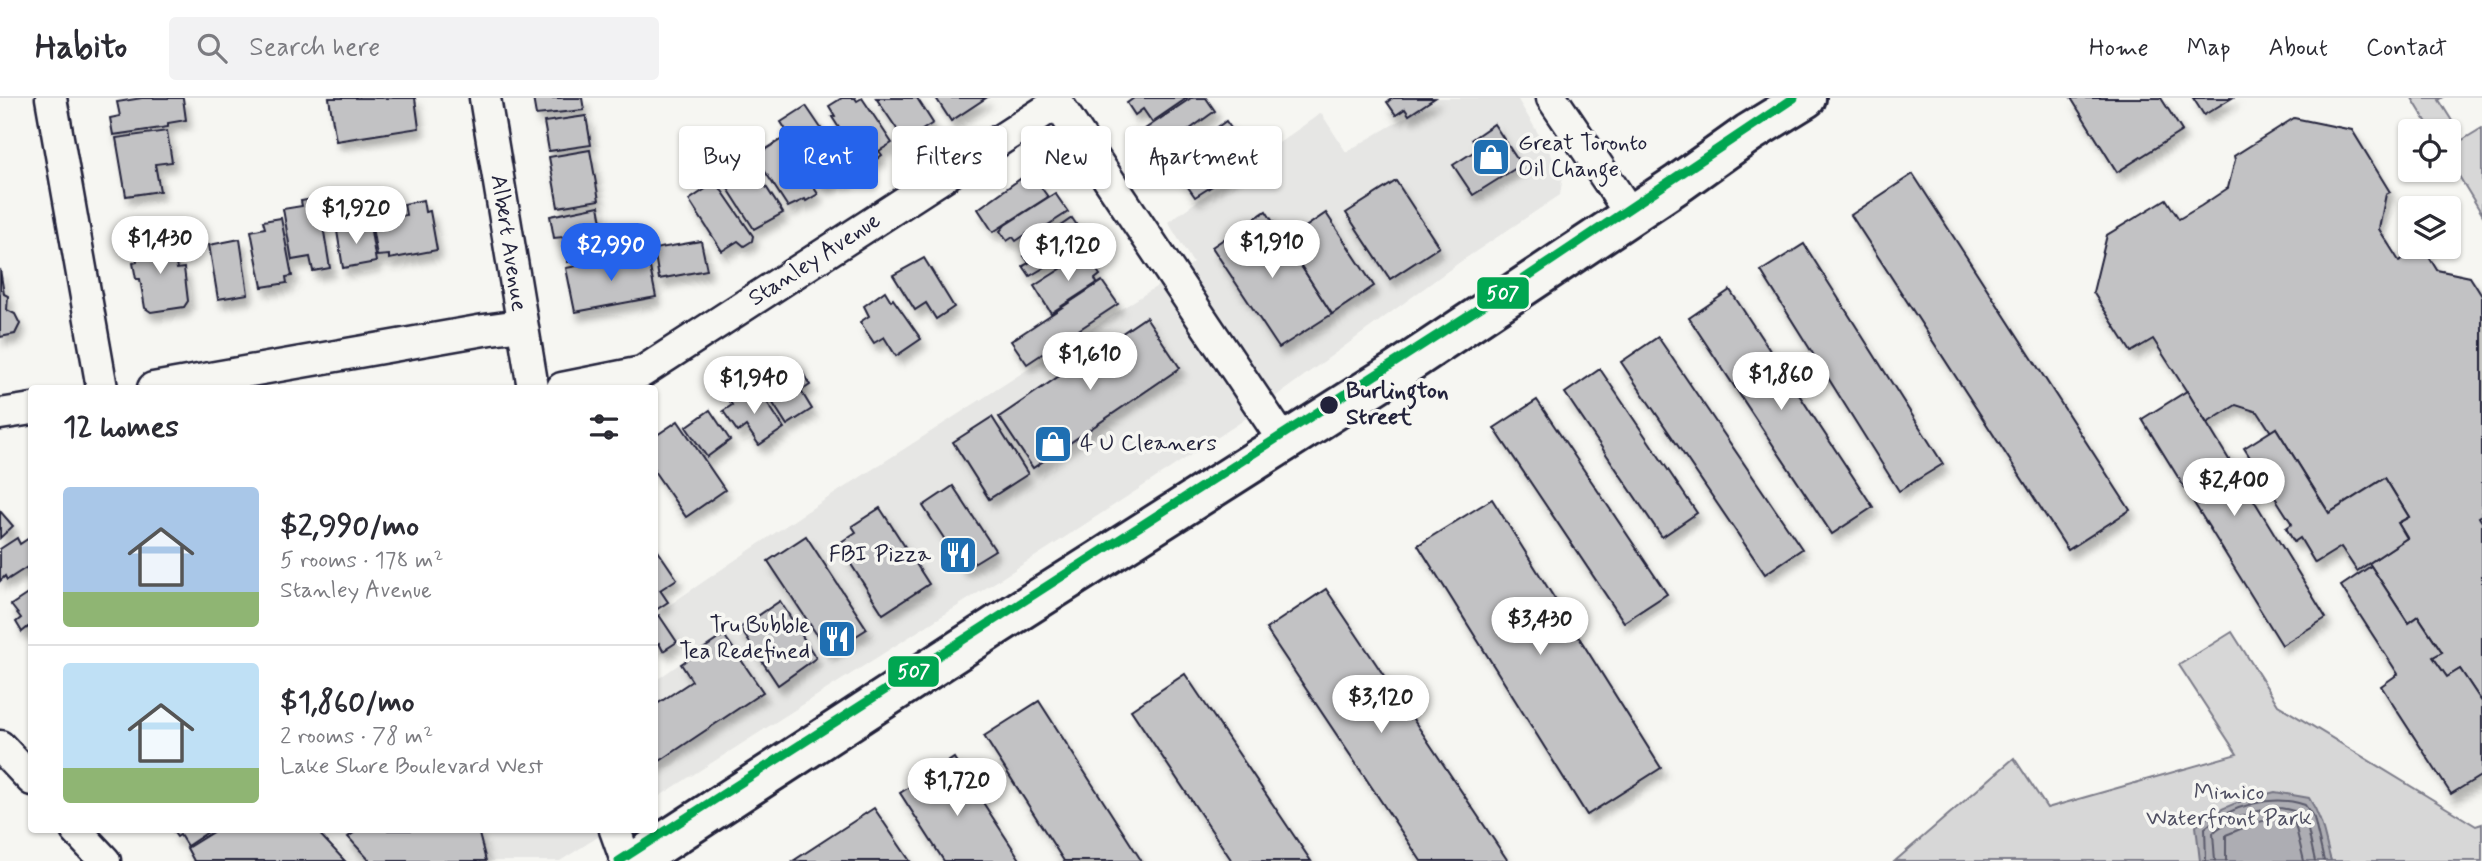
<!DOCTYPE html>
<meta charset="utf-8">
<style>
:root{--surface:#fff;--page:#f2f2f3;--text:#2b2b33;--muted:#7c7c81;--line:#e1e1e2;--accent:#2563eb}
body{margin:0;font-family:Mynerve,sans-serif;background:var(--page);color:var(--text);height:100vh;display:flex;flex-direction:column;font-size:26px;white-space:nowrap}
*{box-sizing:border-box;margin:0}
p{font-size:23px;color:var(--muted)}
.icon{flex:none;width:38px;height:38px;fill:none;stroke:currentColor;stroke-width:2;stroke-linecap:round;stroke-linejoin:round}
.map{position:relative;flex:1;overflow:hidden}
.drawer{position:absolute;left:28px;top:287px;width:630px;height:448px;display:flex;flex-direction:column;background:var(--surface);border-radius:7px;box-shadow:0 2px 5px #0004}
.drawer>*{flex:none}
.top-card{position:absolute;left:679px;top:28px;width:665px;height:63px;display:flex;gap:14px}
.tools{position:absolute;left:2398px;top:21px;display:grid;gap:14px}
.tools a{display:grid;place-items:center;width:63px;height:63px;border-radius:7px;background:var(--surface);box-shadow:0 2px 5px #0004;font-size:35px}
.price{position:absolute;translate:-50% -60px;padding:0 16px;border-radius:24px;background:#fff;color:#222;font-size:23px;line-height:46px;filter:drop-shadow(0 2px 4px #0008)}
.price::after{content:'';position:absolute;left:50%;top:42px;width:21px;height:16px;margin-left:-10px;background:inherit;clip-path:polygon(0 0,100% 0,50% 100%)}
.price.selected{background:var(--accent);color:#fff}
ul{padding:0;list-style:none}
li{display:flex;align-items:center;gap:21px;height:175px;padding:0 35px}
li+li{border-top:2px solid var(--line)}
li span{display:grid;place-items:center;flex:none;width:196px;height:140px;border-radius:7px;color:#555}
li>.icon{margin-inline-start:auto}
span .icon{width:84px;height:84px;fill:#fffc;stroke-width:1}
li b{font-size:30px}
h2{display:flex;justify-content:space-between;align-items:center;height:84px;padding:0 35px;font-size:30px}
.tag{padding:0 24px;border-radius:7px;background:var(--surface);box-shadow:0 2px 5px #0004;font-size:24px;line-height:63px}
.tag.selected{background:var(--accent);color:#fff}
header{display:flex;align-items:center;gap:42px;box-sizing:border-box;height:98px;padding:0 35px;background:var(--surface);border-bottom:2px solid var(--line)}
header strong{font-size:33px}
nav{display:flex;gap:38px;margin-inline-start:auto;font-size:24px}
.search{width:490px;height:63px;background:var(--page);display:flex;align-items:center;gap:18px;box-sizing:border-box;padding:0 24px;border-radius:7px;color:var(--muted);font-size:26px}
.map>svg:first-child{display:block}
.built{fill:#e6e6e4}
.green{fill:#d7d7d7;stroke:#7c7c89;stroke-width:2}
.water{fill:#adadb3;stroke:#757583;stroke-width:2}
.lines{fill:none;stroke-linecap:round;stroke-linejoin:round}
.shore{stroke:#5a5a6b;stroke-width:2}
.building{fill:#c2c2c4;stroke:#22223b;stroke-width:2;filter:url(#shadow)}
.minor-casing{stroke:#22223b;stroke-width:35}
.major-casing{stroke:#22223b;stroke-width:44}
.minor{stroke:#f6f6f2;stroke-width:30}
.major{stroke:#f6f6f2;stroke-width:38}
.tram-1-casing{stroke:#f6f6f2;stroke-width:14}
.tram-1{stroke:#00a651;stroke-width:9}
.stop-dot{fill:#22223b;stroke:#f6f6f2;stroke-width:2.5}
.labels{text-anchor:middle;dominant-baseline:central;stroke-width:7;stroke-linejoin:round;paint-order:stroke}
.poi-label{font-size:23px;fill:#22223b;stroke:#f6f6f2;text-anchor:start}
.street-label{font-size:23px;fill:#22223b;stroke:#f6f6f2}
.stop-label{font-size:23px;font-weight:bold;fill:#22223b;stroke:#f6f6f2;text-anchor:start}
.park-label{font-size:23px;fill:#4f4f62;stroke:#f6f6f2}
.line-badge{stroke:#f6f6f2;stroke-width:2.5}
.badge-label{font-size:19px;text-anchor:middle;font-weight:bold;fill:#fff}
</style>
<header>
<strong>Habito</strong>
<div class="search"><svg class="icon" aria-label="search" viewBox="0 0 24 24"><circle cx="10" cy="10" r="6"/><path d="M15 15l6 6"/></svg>Search here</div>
<nav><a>Home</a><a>Map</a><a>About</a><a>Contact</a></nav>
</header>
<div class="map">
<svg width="2482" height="763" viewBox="0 0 2482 763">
<defs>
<filter id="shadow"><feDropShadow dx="4.5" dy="8" stdDeviation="3.5" flood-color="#0004"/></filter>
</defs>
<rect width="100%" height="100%" fill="#f6f6f2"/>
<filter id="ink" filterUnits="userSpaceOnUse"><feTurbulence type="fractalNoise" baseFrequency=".0143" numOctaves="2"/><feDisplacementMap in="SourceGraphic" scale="14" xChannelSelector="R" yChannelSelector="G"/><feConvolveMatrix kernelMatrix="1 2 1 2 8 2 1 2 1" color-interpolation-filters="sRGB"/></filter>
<g filter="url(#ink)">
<g class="built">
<polygon points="1438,0 1517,0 1563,77 1560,97 1460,164 1238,326 1047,451 655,701 655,583 688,560 659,514 803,416 1193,165 1168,124 1321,15 1346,54"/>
<polygon points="335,732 609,732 560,763 348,763 325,738"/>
</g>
<g class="green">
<polygon points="2412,0 2442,0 2439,2 2454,26 2450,30 2459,44 2482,30 2482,116 2448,60 2448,33 2432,33"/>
<polygon points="2232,534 2278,607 2476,728 2482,726 2482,763 2331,763 2330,760 2200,757 2200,763 1895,763 2014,660 2047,710 2237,656 2179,567"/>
</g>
<path class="water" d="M2275,694L2309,700C2323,721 2324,739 2331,763H2200L2196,728C2219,708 2246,701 2275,694Z"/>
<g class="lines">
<g class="shore">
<path d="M2206,763L2205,730C2231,707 2273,696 2305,707L2314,720L2324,763"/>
<path d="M2215,763L2213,735C2223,724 2262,709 2278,710C2285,710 2294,713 2300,715L2306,723L2315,763"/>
<path d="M2226,763V737C2246,729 2275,713 2295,726L2304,763"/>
</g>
</g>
<g class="building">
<polygon points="142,0 183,0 186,22 168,25 168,29 113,37 110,20 120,18 117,4"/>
<polygon points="329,0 415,0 419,30 336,43"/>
<polygon points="533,0 582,0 584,12 536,17"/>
<polygon points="842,0 855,0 857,3 862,0 892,45 879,53 882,57 874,63 871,58 861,64 832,19 835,18 829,8"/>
<polygon points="876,0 917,0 933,25 905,43"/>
<polygon points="936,0 986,0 951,23"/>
<polygon points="1134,0 1187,0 1152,24 1143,11 1135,17 1127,5"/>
<polygon points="1191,0 1206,0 1215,13 1165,49 1164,47 1159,51 1145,31"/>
<polygon points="1393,0 1435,0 1409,17 1405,11 1396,17 1387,4"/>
<polygon points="2071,0 2161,0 2182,33 2117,74"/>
<polygon points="2193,0 2232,0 2204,17"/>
<polygon points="806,8 848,70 846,71 850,77 842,83 838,76 835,82 829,87 821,87 781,24"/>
<polygon points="586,18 591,47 549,53 544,24"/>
<polygon points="2294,20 2352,32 2390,94 2386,96 2379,131 2399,163 2423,149 2437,172 2470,179 2482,198 2482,417 2479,419 2482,424 2482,604 2460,571 2447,579 2433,559 2442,554 2418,518 2408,525 2369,465 2407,440 2398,425 2409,419 2385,380 2329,415 2276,330 2271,334 2258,314 2236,307 2207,325 2153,241 2131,254 2093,194 2107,137 2166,101 2179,121 2201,108 2228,90 2235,62 2234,58"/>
<polygon points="1226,23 1238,40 1189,78 1187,75 1181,80 1170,64"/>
<polygon points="1494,26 1521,67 1473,97 1453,67 1478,51 1472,41"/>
<polygon points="167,33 172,64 155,66 160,93 126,98 116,40"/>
<polygon points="782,41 818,96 806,103 805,101 788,109 755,58"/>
<polygon points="1228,50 1242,69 1195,99 1183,82"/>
<polygon points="590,52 599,102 558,109 549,59"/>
<polygon points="724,55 734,70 748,61 783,115 754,131 721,80 726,76 716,60"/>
<polygon points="1030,74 1048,99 993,134 978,111"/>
<polygon points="1913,76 2130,412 2068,452 1851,117"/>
<polygon points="1396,83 1439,149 1390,181 1346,115"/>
<polygon points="716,84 753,138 752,143 744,148 738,143 722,153 689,102"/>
<polygon points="1055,95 1068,114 1031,138 1028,135 1016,143 1013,139 1007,143 1000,133 1005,127"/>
<polygon points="313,101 314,105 319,104 330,170 313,173 310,159 292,162 283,111 302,108 301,103"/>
<polygon points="423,102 425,114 430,113 437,152 389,161 389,157 377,158 372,129 383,126 383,121 406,117 404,106"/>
<polygon points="599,108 608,157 568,164 563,139 554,140 550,118"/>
<polygon points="1266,113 1332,216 1279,250 1212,149"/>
<polygon points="1326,115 1374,188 1332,216 1285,143"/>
<polygon points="281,120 292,178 286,179 287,185 262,189 251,133 265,130 263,123"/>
<polygon points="1072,120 1081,133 1074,138 1082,150 1055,168 1052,165 1030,178 1023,168 1029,165 1024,158 1040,148 1037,144"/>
<polygon points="370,127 376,164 343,170 337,133"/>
<polygon points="161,140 162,148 172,146 177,171 184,170 188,203 184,209 151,214 145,210 140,181 136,181 133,165 137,164 134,144"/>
<polygon points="240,141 248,196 218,201 209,147"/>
<polygon points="701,143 707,172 659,181 654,151"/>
<polygon points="1804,146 1943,366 1899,393 1761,173"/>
<polygon points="647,155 656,199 575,214 566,170"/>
<polygon points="1086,155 1100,177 1095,181 1097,185 1051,215 1034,188"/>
<polygon points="924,160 954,209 936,221 926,205 915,212 893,177"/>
<polygon points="0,171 4,196 8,198 7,212 15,216 20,226 15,236 0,239"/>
<polygon points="1102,183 1118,206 1027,266 1011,243"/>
<polygon points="1730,192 1873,409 1832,436 1689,220"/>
<polygon points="885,193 891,203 893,201 921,241 896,258 884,239 874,245 860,224 869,218 864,208"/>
<polygon points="1146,219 1180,270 1033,370 999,319"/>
<polygon points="1658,239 1802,451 1765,476 1621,264"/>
<polygon points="796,264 810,287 801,293 812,311 787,327 760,285"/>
<polygon points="1600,271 1697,415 1662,439 1565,295"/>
<polygon points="757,289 784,330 759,347 746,328 738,334 723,313 732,307 730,304 747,292 748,295"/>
<polygon points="2187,293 2326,520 2282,547 2142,321"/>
<polygon points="1537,302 1667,496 1624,524 1494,330"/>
<polygon points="710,312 730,342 707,359 686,329"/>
<polygon points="992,319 1028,376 989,401 953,344"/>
<polygon points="678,323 725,392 686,419 654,373 654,339"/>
<polygon points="2276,330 2329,415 2385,380 2409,419 2398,425 2407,440 2357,473 2341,449 2315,465 2300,440 2294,444 2286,430 2292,426 2267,387 2260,391 2251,377 2258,372 2244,350"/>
<polygon points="953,388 995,452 964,471 923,408"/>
<polygon points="1492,401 1661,670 1587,717 1418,447"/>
<polygon points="880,410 929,486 883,516 838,446 856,434 852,428"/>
<polygon points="0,413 13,428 0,440"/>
<polygon points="32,438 32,466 7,482 5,478 0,483 0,451 17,440 20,446"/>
<polygon points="806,438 867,531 829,555 768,463"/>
<polygon points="654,447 677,481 660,492 668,504 656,512"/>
<polygon points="2371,468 2408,525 2418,518 2442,554 2433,559 2447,579 2460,571 2482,604 2482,677 2451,696 2381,588 2398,576 2341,488"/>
<polygon points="1326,491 1508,763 1421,763 1266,531"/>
<polygon points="32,493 32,535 28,529 22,534 16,524 21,520 11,507"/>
<polygon points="780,503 816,560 778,587 740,530"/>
<polygon points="659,517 677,544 663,553 659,545 654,548 654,520"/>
<polygon points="724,537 763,594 654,667 654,608 692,583 681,566"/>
<polygon points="1185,576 1311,763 1232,763 1131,612"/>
<polygon points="1039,603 1141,762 1139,763 1064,763 984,638"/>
<polygon points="954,660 1021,763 944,763 900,695"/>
<polygon points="874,710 910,763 793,763"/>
<polygon points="172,732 211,732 187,748 180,737 177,739"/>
<polygon points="216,732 316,732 345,763 194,763 187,750"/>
<polygon points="358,732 478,732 486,763 370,763 348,739"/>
</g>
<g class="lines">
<defs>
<g id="minor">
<polyline points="51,0 102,290"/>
<polyline points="485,0 533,290"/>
<polyline points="1054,0 1285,345"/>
<polyline points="1552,0 1631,117"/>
<polyline points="153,290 484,232 521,227"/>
<polyline points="562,290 642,274 1057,5"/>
<polyline points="0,316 32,311"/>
<polyline points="0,648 32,682"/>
<polyline points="76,732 105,763"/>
<polyline points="615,732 626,763"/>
</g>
<polyline id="major" points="635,763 997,527 1395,274 1679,85 1749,35 1806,0"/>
</defs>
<use href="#minor" class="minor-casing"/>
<use href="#major" class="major-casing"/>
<use href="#minor" class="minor"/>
<use href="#major" class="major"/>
<defs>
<polyline id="tram-1" points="619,763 1503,195 1794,0"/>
</defs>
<use href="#tram-1" class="tram-1-casing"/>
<use href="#tram-1" class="tram-1"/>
</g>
</g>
<defs>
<symbol id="shop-square" viewBox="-11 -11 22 22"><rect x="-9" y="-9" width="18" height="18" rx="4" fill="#1f6fb2" stroke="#f6f6f2"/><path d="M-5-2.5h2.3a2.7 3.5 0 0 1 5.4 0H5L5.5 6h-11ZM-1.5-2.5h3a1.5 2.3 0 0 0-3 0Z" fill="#fff"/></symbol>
<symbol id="restaurant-square" viewBox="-11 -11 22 22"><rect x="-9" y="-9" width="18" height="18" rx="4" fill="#1f6fb2" stroke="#f6f6f2"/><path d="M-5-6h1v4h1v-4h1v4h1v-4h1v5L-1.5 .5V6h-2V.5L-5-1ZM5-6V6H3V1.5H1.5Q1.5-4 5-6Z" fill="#fff"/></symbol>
</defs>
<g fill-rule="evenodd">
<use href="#shop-square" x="1469" y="37" width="44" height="44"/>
<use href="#shop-square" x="1031" y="324" width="44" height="44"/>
<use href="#restaurant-square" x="936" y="435" width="44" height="44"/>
<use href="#restaurant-square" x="815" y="519" width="44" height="44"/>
</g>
<circle class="stop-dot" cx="1329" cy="307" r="10"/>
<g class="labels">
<g class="poi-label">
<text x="1518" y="46">Great Toronto<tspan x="1518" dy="26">Oil Change</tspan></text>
<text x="1080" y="346">4 U Cleaners</text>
<text x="931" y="457" text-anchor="end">FBI Pizza</text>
<text x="810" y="528" text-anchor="end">Tru Bubble<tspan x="810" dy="26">Tea Redefined</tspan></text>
</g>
<g class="street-label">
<text transform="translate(508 145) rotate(81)">Albert Avenue</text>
<text transform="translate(815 162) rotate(-33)">Stanley Avenue</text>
</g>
<g class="stop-label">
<text x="1346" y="294">Burlington<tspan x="1346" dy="26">Street</tspan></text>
</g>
<g class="park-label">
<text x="2229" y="695">Mimico<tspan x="2229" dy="26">Waterfront Park</tspan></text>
</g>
</g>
<g class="line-badge">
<rect x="1476" y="178" width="54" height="34" rx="7" fill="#00a651"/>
<rect x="887" y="557" width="53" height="33" rx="7" fill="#00a651"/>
</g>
<g class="badge-label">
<text x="1503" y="202">507</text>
<text x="914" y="580">507</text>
</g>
</svg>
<div class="tools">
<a><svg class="icon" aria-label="locate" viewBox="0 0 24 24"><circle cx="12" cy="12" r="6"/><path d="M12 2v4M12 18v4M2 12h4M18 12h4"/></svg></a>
<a><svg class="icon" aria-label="layers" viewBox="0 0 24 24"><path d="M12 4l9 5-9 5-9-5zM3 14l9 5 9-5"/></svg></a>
</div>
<b class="price" style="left:356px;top:148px">$1,920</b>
<b class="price" style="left:160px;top:178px">$1,430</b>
<b class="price" style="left:1272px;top:182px">$1,910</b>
<b class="price selected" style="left:611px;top:185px">$2,990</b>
<b class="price" style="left:1068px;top:185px">$1,120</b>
<b class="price" style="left:1090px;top:294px">$1,610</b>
<b class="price" style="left:1781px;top:314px">$1,860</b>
<b class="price" style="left:754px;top:318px">$1,940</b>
<b class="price" style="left:2234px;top:420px">$2,400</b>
<b class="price" style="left:1540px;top:559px">$3,430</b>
<b class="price" style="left:1381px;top:637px">$3,120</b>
<b class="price" style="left:957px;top:720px">$1,720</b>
<div class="top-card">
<a class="tag">Buy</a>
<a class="tag selected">Rent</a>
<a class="tag">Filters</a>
<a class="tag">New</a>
<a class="tag">Apartment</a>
</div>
<section class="drawer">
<h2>12 homes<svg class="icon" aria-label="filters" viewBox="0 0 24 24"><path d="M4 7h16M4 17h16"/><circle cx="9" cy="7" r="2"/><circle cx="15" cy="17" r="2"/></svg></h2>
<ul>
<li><span style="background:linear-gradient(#a9c7e8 75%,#8fb573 0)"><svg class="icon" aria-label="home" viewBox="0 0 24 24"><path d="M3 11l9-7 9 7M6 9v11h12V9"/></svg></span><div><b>$2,990/mo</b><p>5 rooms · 178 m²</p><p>Stanley Avenue</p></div></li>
<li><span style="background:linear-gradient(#bfe0f5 75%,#8fb573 0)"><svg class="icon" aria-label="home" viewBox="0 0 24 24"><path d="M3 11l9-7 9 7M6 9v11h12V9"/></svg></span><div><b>$1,860/mo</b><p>2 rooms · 78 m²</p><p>Lake Shore Boulevard West</p></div></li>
</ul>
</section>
</div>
